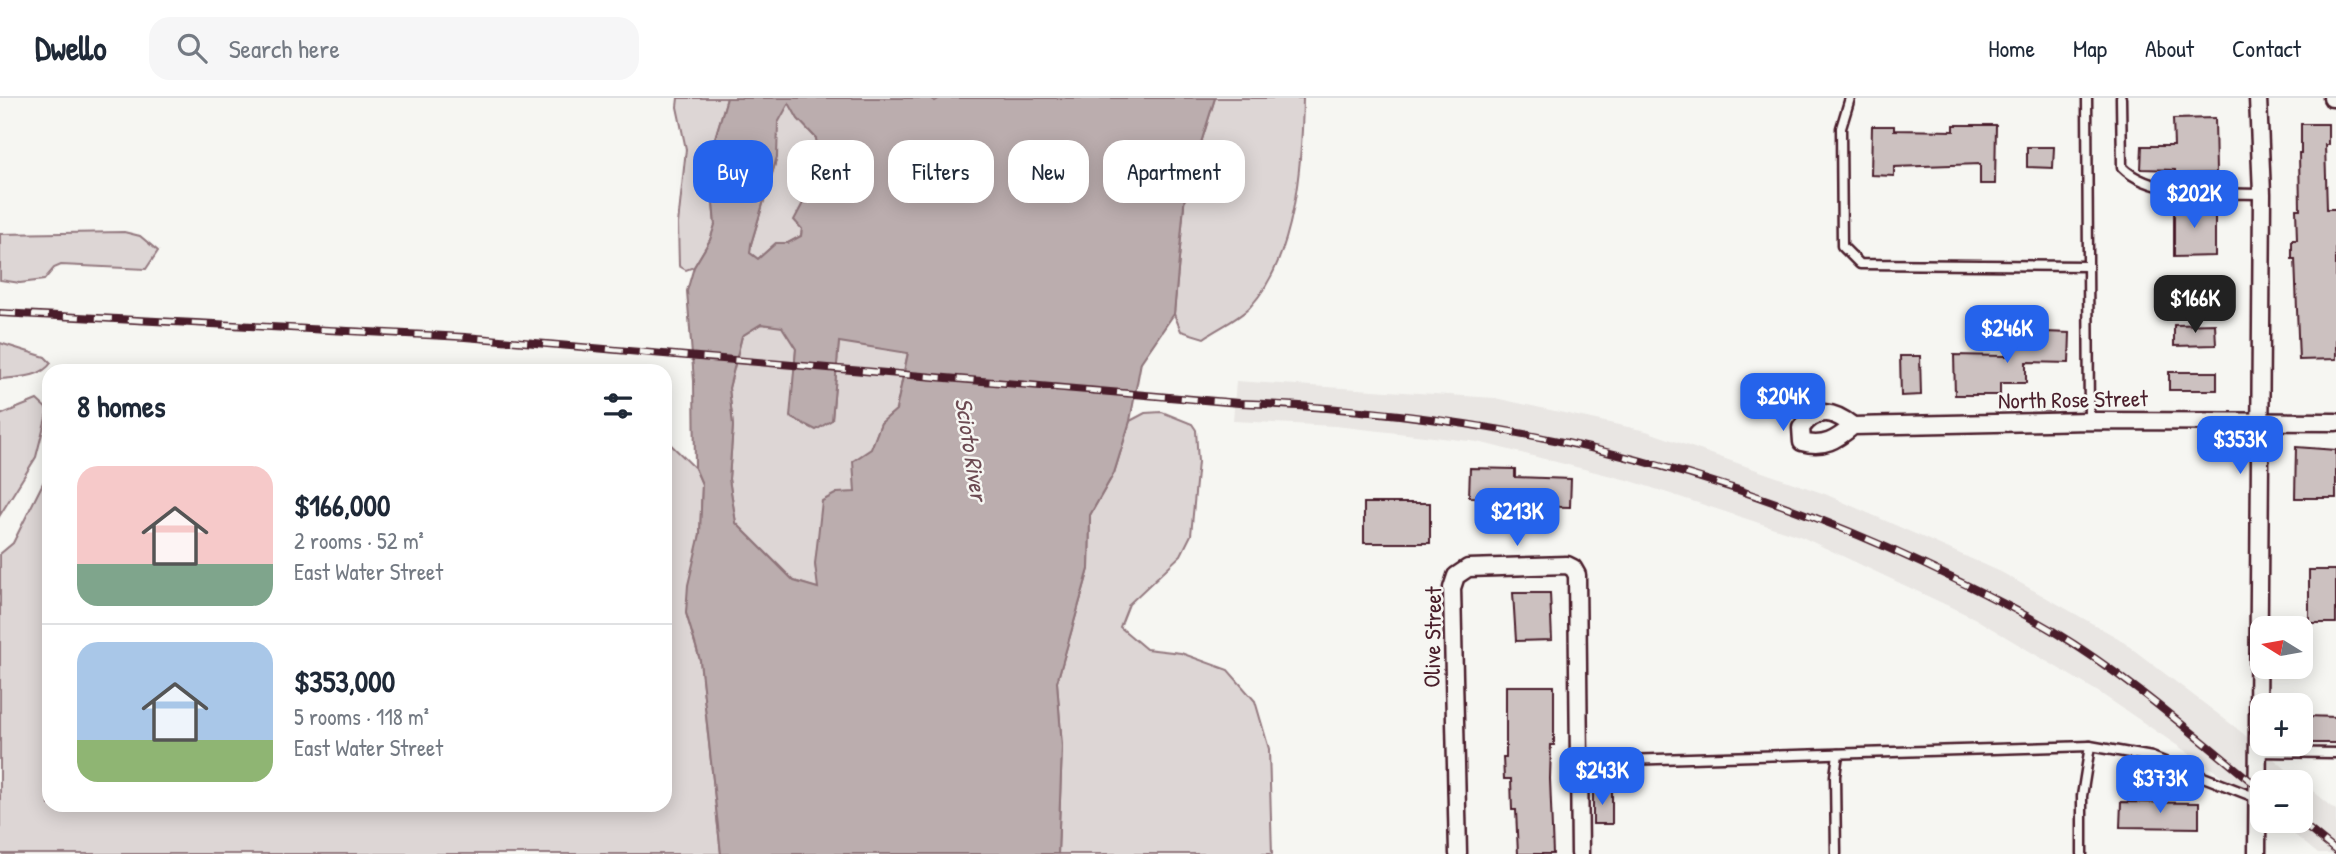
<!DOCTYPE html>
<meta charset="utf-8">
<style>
:root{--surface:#fff;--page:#f6f6f7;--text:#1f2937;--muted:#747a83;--line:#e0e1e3;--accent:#2563eb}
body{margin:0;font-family:"Patrick Hand",sans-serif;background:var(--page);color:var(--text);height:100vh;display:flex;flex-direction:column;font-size:26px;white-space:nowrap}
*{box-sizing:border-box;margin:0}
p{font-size:23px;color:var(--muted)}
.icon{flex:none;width:38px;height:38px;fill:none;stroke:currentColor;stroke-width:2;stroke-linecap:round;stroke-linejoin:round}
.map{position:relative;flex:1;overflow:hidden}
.side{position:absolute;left:42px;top:266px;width:630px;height:448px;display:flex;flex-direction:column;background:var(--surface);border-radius:21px;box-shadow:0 4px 18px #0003}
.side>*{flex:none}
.top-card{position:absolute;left:693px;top:42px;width:665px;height:63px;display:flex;gap:14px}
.needle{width:46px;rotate:281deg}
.controls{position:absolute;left:2250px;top:518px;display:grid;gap:14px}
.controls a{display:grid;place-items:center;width:63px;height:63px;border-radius:14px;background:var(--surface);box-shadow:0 4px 18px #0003;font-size:35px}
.price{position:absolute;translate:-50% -60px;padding:0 16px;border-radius:14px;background:var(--accent);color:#fff;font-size:23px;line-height:46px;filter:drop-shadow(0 2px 4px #0008)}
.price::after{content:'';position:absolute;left:50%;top:42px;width:21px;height:16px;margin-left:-10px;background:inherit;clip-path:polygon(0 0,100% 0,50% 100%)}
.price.on{background:#222;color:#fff}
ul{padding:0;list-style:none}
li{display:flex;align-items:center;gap:21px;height:175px;padding:0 35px}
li+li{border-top:2px solid var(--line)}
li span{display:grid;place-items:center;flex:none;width:196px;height:140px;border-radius:21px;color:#555}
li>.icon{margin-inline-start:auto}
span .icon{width:84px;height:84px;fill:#fffc;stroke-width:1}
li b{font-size:30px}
h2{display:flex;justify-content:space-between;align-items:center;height:84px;padding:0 35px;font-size:30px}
.tag{padding:0 24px;border-radius:21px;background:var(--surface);box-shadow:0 4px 18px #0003;font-size:24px;line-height:63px}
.tag.on{background:var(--accent);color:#fff}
header{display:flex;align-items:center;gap:42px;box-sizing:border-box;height:98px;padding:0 35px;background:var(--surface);border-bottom:2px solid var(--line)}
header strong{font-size:33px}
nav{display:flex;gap:38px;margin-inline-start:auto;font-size:24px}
.search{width:490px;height:63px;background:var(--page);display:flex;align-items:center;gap:18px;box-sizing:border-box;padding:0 24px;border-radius:21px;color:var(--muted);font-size:26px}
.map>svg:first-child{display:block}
.built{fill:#e9e6e3}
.green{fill:#ddd6d5;stroke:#947a80;stroke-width:2}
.water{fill:#bbadae;stroke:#8e747a;stroke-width:2;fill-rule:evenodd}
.building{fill:#ccc1c0;stroke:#4a1f2b;stroke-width:2}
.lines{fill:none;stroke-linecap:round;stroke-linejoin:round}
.lane-casing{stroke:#4a1f2b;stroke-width:13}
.street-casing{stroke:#4a1f2b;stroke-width:21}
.lane{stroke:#f6f6f2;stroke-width:8}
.street{stroke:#f6f6f2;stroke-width:16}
.rail-casing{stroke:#4a1f2b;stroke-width:8}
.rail{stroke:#f6f6f2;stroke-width:5;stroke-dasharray:16;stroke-linecap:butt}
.labels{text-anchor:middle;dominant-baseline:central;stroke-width:5;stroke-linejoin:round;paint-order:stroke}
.street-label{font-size:23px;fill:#4a1f2b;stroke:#f6f6f2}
.water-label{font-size:24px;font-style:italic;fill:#6c4a52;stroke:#f6f6f2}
</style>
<header>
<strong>Dwello</strong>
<div class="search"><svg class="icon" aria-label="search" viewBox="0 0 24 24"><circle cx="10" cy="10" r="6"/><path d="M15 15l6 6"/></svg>Search here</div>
<nav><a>Home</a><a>Map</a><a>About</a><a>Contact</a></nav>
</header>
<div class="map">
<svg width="2336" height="756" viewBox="0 0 2336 756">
<rect width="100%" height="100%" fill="#f6f6f2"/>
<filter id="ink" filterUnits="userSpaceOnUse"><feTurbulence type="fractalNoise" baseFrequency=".0143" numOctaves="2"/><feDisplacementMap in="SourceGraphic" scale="14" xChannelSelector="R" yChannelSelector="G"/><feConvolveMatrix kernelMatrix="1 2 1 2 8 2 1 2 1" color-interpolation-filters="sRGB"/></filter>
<g filter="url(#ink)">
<polygon class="built" points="1236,283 1495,300 1646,333 1825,396 2001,474 2118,540 2235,629 2336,712 2336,756 2318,756 2278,723 2301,723 2301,684 2263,684 2263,711 2225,680 2100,595 1974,520 1802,439 1631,383 1478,344 1335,328 1233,323"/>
<g class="green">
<polygon points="678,0 727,0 709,60 715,127 710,142 694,169 686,172 679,168 678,126 686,51 677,9"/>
<path d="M1215,0H1303C1302,64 1296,161 1249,210C1237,222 1218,230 1204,240L1181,233L1174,216L1185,96Z"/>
<polygon points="789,4 798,21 816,40 819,65 842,87 840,97 802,131 801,138 788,145 776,145 758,161 750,155 751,146 777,59 777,25"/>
<polygon points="124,134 140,138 158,153 146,171 61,167 54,170 44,182 20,185 0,182 0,136"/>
<polygon points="761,226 782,228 796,250 791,319 832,322 839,243 908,254 896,312 881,325 855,395 837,395 815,466 819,491 794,483 736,425 729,381 733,328 729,290 742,238"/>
<path d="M0,245L45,259L51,265C41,280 17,279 0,281Z"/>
<polygon points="37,302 48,312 36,359 0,417 0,317"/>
<polygon points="1162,314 1192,326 1196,332 1198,364 1191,437 1181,457 1129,506 1120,529 1146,551 1181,555 1228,572 1255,603 1269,651 1272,756 1058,756 1062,649 1057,584 1089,471 1090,417 1114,375 1130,323 1145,315"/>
<polygon points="665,341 695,370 702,386 700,436 686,515 700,562 721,756 0,756 0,456 13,445 49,373 49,707 665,707"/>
</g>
<path class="water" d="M727,0H931L935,3L940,0H1215L1185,96L1174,216L1141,264L1130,323L1114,375L1090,417L1089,471L1057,584L1062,649L1058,756H721L700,562L686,515L688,487L700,436L702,386L695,370L694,283L687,193L694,169L710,142L715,127L709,60ZM789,5L798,21L816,40L819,65L842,87L841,97L803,105L794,122L802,131L801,138L788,145H776L758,161L750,155L751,146L777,59L778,25ZM761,226L782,229L796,251L790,319L816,332L832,322L839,244L908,255L896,312L881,325L871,351L853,363L855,394L837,395L822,403L815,466L818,490L794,483L736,425L729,381L733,328L729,290L742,238Z"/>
<g class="building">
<polygon points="2215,20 2216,75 2175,76 2175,72 2141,71 2142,48 2174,48 2173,21"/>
<polygon points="2301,26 2328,26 2328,47 2325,47 2327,111 2336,111 2336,261 2299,262 2295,161 2292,161 2292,142 2297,142 2296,111 2300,111 2299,55 2301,55"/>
<polygon points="1954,27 1996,27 1995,86 1980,86 1980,66 1894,69 1894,78 1871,77 1872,28 1894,28 1894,32 1954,33"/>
<polygon points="2027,49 2054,49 2053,70 2027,69"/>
<polygon points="2215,106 2215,158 2174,159 2174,107"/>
<polygon points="2215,226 2216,247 2174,248 2174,227"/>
<polygon points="2045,234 2070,235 2069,265 2026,264 2026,285 2000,285 2000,297 1955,297 1954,257 2006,258 2006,245 2045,246"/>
<polygon points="1900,258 1920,258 1921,297 1901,298"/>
<rect x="2169" y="274" width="48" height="18"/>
<polygon points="2296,349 2336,352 2336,400 2295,400"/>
<polygon points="1470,370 1515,371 1515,379 1571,381 1570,409 1524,408 1525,400 1469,399"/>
<rect x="1364" y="405" width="66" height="40"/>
<rect x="2309" y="472" width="27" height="53"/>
<polygon points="1513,495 1550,495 1552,542 1516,543"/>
<polygon points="1506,588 1554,588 1554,647 1551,647 1550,681 1553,756 1518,756 1516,712 1512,712 1511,681 1504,681 1503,659 1506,659"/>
<polygon points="2306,618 2336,619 2336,645 2306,645"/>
<rect x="1593" y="692" width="19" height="34"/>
<polygon points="2121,704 2199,705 2199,730 2120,729"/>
</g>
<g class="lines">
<defs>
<g id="lane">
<polyline points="1850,0 1841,30 1842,148 1860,166 2087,168"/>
<polyline points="2087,0 2089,323"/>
<path d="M2121,0L2122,69C2151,99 2222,95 2262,96"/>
<polyline points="2257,654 2336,655"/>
<polyline points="1580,660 1625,662 2090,648 2152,659 2257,700"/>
<polyline points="1836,756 1835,678 1838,656"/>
<polyline points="2082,756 2082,698 2090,648"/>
</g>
<g id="street">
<polyline points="2332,0 2336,0"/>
<path d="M1853,328C1836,342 1824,350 1802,344L1801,330C1817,308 1834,313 1853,328L2089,323L2336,324"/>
<polyline points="1458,756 1452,490 1456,478 1468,470 1567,467 1573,470 1577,477 1580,756"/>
<polyline points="2257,756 2262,96 2258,0"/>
</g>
</defs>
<use href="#lane" class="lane-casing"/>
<use href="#street" class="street-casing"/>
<use href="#lane" class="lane"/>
<use href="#street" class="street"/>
<defs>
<g id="rail">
<path d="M0,215L465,239L1239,305C1481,313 1704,363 1923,466C1967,487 2011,508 2053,533C2129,579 2194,637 2263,693"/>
<polyline points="2299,723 2336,753"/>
</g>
</defs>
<use href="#rail" class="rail-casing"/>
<use href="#rail" class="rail"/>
</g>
</g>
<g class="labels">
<g class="street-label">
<text transform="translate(2073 301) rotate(-1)">North Rose Street</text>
<text transform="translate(1432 539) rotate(-89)">Olive Street</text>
</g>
<g class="water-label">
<text transform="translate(972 351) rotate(81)">Scioto River</text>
</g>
</g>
</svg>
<div class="controls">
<a><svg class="needle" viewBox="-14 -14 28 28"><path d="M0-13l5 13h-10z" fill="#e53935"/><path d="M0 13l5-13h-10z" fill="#747a83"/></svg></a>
<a>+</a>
<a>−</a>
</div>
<b class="price" style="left:2194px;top:132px">$202K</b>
<b class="price on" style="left:2195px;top:237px">$166K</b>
<b class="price" style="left:2007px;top:267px">$246K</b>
<b class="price" style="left:1783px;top:335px">$204K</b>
<b class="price" style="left:2240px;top:378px">$353K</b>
<b class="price" style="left:1517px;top:450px">$213K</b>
<b class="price" style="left:1602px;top:709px">$243K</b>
<b class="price" style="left:2160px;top:717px">$373K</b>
<div class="top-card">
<a class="tag on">Buy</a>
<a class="tag">Rent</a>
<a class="tag">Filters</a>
<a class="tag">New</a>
<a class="tag">Apartment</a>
</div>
<section class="side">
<h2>8 homes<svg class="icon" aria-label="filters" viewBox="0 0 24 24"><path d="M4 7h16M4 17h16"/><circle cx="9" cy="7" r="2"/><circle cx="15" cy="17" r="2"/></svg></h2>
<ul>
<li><span style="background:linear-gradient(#f6c9c9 70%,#7fa58c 0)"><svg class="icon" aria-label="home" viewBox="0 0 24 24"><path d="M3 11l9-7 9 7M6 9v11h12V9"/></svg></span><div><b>$166,000</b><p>2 rooms · 52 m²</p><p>East Water Street</p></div></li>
<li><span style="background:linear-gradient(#a9c7e8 70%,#8fb573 0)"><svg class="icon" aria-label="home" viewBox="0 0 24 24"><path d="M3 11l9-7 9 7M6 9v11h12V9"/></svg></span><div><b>$353,000</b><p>5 rooms · 118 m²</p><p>East Water Street</p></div></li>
</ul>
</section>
</div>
